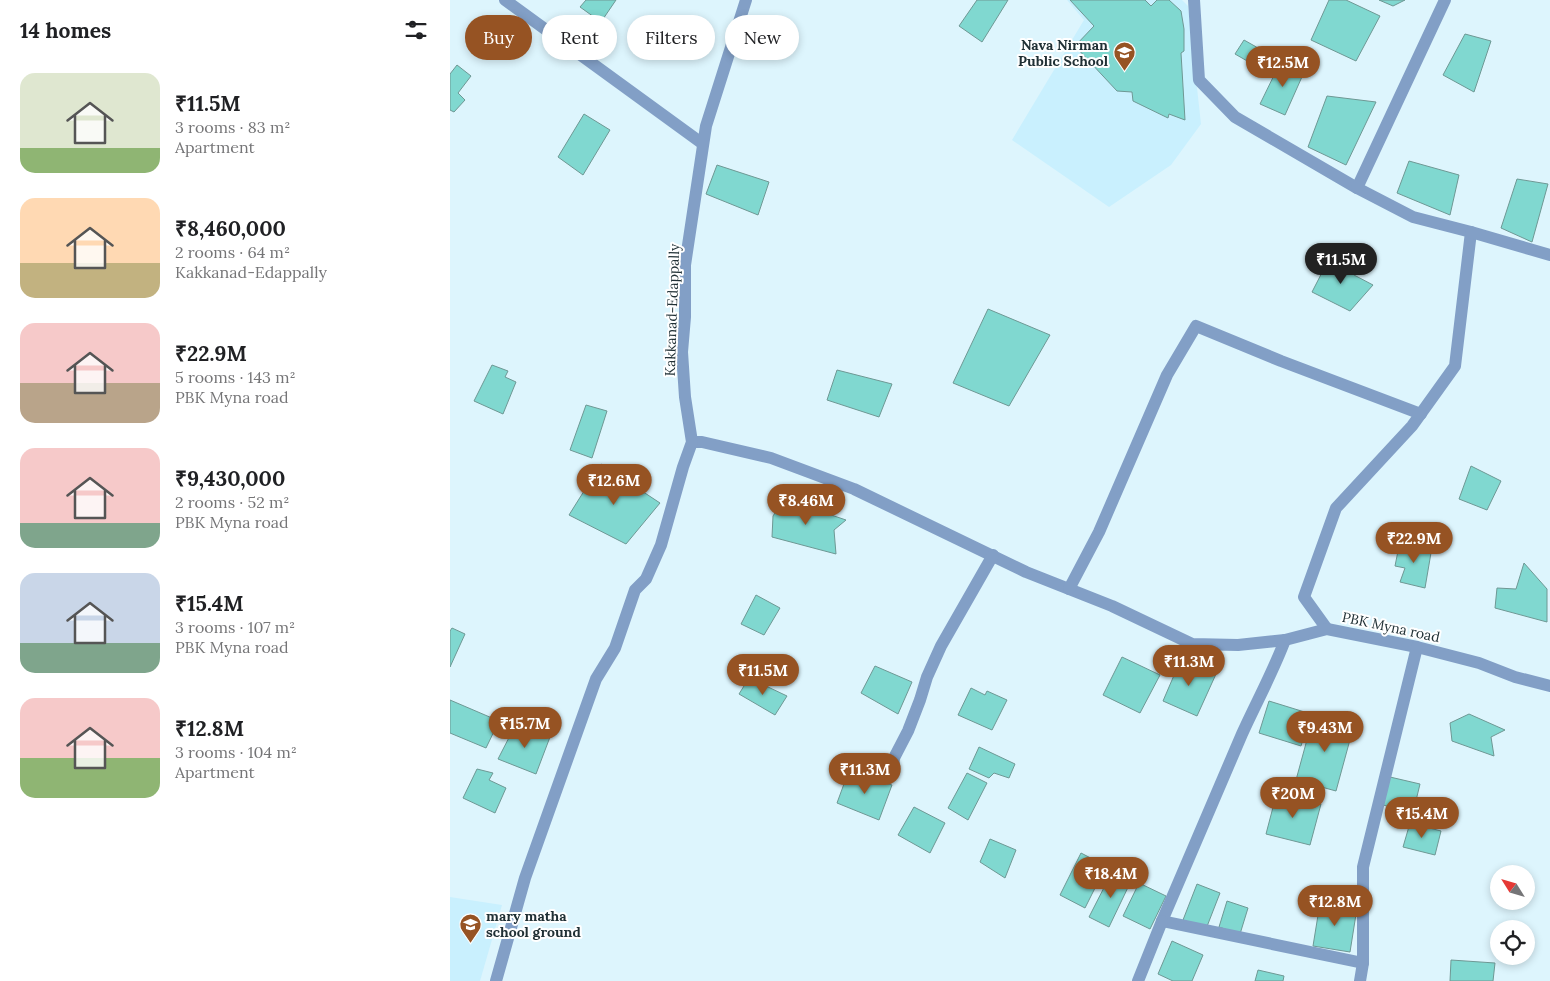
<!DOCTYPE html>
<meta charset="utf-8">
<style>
:root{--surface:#fff;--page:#f6f6f6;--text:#202124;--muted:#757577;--accent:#965323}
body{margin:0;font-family:Lora,serif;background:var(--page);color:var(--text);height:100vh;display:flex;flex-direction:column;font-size:19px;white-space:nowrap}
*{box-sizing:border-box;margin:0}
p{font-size:16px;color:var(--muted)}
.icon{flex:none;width:28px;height:28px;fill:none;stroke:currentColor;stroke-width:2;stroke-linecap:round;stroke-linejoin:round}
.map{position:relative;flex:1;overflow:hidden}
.sheet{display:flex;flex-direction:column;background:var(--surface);width:450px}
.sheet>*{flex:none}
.top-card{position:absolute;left:15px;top:15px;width:475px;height:45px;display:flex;gap:10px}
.needle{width:32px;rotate:307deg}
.fabs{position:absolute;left:1040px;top:865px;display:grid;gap:10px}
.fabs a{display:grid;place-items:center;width:45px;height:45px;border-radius:50%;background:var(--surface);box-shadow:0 2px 8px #0003;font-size:25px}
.price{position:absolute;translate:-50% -42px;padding:0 11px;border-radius:18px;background:var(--accent);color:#fff;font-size:16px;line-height:32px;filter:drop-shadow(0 1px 2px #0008)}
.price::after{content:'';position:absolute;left:50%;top:30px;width:15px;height:11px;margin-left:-8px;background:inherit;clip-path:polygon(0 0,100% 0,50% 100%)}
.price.on{background:#222;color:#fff}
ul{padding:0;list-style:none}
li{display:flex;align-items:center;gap:15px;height:125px;padding:0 20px}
li span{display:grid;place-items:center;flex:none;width:140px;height:100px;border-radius:15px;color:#555}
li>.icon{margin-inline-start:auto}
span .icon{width:60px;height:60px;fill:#fffc;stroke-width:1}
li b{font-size:21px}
h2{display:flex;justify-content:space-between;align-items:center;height:60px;padding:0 20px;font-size:21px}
.pill{padding:0 18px;border-radius:22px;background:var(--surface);box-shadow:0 2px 8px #0003;font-size:18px;line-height:45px}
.pill.on{background:var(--accent);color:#fff}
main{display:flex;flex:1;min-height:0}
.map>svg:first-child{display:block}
.built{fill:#c9f0fe}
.building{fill:#80d8d0;stroke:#6e9894}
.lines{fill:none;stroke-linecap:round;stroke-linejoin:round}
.minor{stroke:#829fc6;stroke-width:12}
.labels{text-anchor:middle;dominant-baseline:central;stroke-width:4;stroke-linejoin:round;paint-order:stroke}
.poi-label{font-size:14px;font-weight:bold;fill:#203035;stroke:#fff;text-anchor:end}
.street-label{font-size:14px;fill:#203035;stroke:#fff}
</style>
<main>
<section class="sheet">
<h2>14 homes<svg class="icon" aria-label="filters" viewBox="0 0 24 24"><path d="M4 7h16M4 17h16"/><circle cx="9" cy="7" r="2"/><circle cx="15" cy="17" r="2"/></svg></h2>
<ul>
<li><span style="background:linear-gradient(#dfe7d0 75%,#8fb573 0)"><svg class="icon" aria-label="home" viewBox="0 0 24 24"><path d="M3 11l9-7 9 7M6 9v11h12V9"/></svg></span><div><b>₹11.5M</b><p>3 rooms · 83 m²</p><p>Apartment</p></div></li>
<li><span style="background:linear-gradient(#ffd9b3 65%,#c2b280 0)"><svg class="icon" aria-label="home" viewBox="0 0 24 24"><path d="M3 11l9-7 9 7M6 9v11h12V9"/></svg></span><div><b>₹8,460,000</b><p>2 rooms · 64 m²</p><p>Kakkanad-Edappally</p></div></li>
<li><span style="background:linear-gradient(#f6c9c9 60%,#b9a48a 0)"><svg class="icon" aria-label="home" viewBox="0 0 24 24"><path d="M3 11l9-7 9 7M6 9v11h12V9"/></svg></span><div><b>₹22.9M</b><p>5 rooms · 143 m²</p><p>PBK Myna road</p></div></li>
<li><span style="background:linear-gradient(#f6c9c9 75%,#7fa58c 0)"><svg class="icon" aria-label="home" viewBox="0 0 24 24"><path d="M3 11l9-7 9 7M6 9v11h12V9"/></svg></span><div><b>₹9,430,000</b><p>2 rooms · 52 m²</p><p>PBK Myna road</p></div></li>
<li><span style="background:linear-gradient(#c9d6e8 70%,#7fa58c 0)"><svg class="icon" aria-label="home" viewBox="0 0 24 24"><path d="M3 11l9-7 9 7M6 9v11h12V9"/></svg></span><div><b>₹15.4M</b><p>3 rooms · 107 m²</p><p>PBK Myna road</p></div></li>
<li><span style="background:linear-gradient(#f6c9c9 60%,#8fb573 0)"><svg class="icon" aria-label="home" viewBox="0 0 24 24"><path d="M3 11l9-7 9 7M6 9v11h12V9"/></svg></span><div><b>₹12.8M</b><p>3 rooms · 104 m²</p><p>Apartment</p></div></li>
</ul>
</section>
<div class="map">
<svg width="1100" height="981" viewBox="0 0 1100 981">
<rect width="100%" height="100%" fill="#ddf5fd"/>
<g class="built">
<polygon points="617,0 732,0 738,6 751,124 721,165 659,207 562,140 634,20"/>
<polygon points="0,897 52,905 30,981 0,981"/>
</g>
<g class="building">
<polygon points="136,0 166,0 151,22 130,7"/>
<polygon points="527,0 558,0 532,42 509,26"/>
<polygon points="620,0 695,0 701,6 707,0 719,0 731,11 734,29 734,51 731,53 735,120 719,114 718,118 683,101 682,92 667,91 625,46 644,26"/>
<polygon points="879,0 896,0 930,16 906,61 861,40"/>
<polygon points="929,0 955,0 943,6"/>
<polygon points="1015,34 1041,41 1024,92 993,75"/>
<polygon points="794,40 824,57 813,70 785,54"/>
<polygon points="831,61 855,70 835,115 810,104"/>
<polygon points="7,65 21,76 8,93 15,100 4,112 0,110 0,74"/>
<polygon points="877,96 926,102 896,165 858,147"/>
<polygon points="134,114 160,130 133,175 108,157"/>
<polygon points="959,161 1009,175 1000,215 947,193"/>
<polygon points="267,165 319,182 308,215 256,194"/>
<polygon points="1067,179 1098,184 1082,242 1051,228"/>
<polygon points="880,257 907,271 904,275 923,285 900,311 862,292"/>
<polygon points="538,309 600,335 559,406 503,383"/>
<polygon points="42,365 58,371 55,377 66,382 53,414 24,401"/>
<polygon points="387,370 442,384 429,417 377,400"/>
<polygon points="136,405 157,411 142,458 120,450"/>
<polygon points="151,464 210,503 176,544 119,515"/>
<polygon points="1021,466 1051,481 1037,510 1009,499"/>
<polygon points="334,499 396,520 384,530 386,554 322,537 323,516"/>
<polygon points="960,544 982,547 975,588 950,582 955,568 945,566 949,546 959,549"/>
<polygon points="1074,563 1097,589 1097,622 1045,608 1047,588 1066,589"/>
<polygon points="306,595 330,608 314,635 291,624"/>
<polygon points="2,628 15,634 0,667 0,631"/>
<polygon points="672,657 710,675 690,713 653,695"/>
<polygon points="731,659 766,674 747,716 713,701"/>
<polygon points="425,666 462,682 448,714 411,693"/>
<polygon points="299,678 337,696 325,715 289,694"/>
<polygon points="521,688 535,695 537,691 557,700 542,730 508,715"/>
<polygon points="0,700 49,721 36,748 0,733"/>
<polygon points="819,701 861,714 851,746 809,733"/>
<polygon points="864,714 904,725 886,791 846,780"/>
<polygon points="1019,714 1055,730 1041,737 1044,756 1002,741 1000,723"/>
<polygon points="66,724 100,737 86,774 48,759"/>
<polygon points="529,747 565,764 559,778 544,773 539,778 519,769"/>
<polygon points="27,769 43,773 39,780 56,788 45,813 13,798"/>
<polygon points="398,773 442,785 429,820 387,803"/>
<polygon points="517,773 537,783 518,820 498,808"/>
<polygon points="940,777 970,784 963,813 933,805"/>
<polygon points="827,792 871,804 860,845 816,834"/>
<polygon points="464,807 495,823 480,853 448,835"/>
<polygon points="960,823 991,831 985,855 953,847"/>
<polygon points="540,839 566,850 555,878 530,862"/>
<polygon points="631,853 656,866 635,908 610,895"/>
<polygon points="663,870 682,879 659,927 639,917"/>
<polygon points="689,883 716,896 700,929 673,916"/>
<polygon points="747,884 770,893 756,929 733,920"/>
<polygon points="777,901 798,908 790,934 769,927"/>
<polygon points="870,903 907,908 900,952 863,946"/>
<polygon points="722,941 753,955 742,981 723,981 708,974"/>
<polygon points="1001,960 1045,963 1043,981 1000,981"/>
<polygon points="808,970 834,976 833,981 805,981"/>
</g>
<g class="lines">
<g class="minor">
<polyline points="55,0 253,144"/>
<polyline points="744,0 749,80 785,117 907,188 963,217 1021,232 1005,366 962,426 886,508 854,597 877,629"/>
<polyline points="907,188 995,0"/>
<polyline points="1021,232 1100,255"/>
<polyline points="242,442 252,442 321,458 404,489 576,572 662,606 742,644 788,645 835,640 877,629 967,647 1029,663 1065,677 1100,686"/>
<polyline points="619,589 649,532 717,375 746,326 831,361 971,414"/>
<path d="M835,640C823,672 806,703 792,734C765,797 738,859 712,921L913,963"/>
<polyline points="439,776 443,770 444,758 458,731 470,700 477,677 491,646 543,555"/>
<polyline points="46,981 75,878 146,679 165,648 185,590 196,579 211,545 233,467 242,442 235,397 232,352 235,317 235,265 256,126 296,0"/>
<polyline points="688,981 712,921"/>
<polyline points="910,981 913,963 913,867 967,647"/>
</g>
</g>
<defs>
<symbol id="school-pin" viewBox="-11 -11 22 30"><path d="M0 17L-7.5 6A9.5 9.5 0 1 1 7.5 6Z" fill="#965323" stroke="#fff"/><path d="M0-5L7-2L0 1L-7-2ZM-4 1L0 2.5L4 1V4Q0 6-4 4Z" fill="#fff"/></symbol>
</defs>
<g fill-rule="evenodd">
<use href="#school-pin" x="662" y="40" width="25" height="34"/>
<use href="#school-pin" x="8" y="912" width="25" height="34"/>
</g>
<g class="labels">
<g class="poi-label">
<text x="658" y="45">Nava Nirman<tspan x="658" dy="16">Public School</tspan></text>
<text x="36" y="916" text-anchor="start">mary matha<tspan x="36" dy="16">school ground</tspan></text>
</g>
<g class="street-label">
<text transform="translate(222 310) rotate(-88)">Kakkanad-Edappally</text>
<text transform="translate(941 627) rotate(12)">PBK Myna road</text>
</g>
</g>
</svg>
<div class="fabs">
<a><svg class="needle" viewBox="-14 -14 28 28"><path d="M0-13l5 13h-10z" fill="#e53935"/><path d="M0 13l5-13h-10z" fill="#757577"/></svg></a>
<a><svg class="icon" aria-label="locate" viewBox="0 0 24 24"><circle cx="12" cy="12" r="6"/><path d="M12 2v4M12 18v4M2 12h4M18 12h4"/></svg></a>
</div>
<b class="price" style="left:833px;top:88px">₹12.5M</b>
<b class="price on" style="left:891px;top:285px">₹11.5M</b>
<b class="price" style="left:164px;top:506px">₹12.6M</b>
<b class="price" style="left:356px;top:526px">₹8.46M</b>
<b class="price" style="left:964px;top:564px">₹22.9M</b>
<b class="price" style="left:739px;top:687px">₹11.3M</b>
<b class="price" style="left:313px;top:696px">₹11.5M</b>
<b class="price" style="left:75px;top:749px">₹15.7M</b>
<b class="price" style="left:875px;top:753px">₹9.43M</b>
<b class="price" style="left:415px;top:795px">₹11.3M</b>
<b class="price" style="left:843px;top:819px">₹20M</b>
<b class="price" style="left:972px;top:839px">₹15.4M</b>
<b class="price" style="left:661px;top:899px">₹18.4M</b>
<b class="price" style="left:885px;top:927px">₹12.8M</b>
<div class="top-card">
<a class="pill on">Buy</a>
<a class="pill">Rent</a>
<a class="pill">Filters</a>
<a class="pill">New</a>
</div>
</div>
</main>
